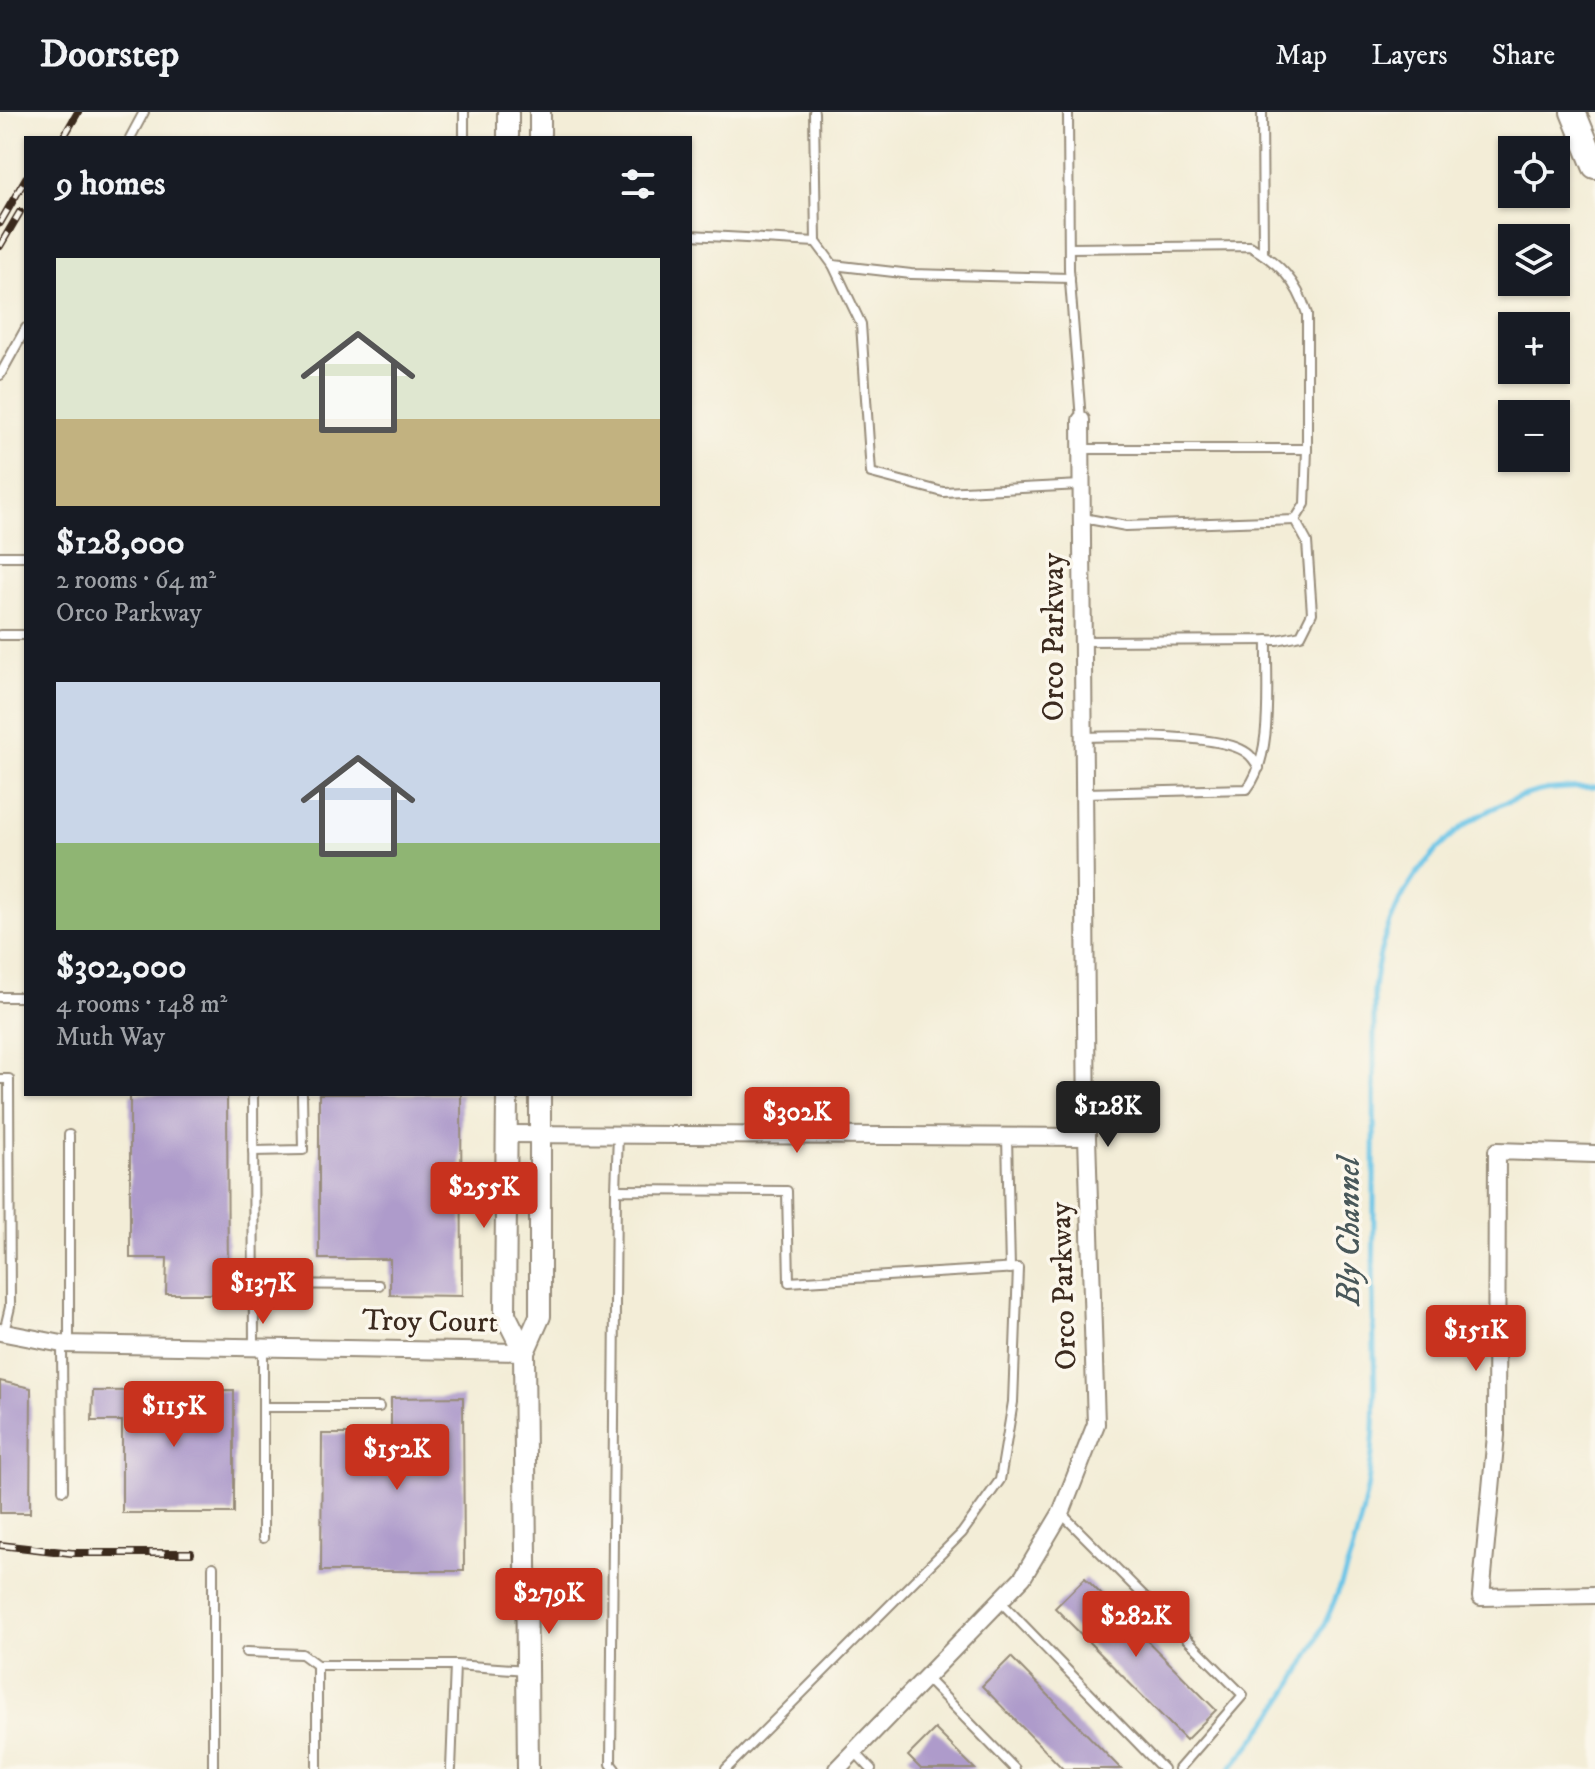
<!DOCTYPE html>
<meta charset="utf-8">
<style>
:root{--surface:#171b24;--page:#20242c;--text:#f1f3f6;--muted:#9ea1a6;--line:#363941;--accent:#c8321e}
body{margin:0;font-family:"IM FELL DW Pica",serif;background:var(--page);color:var(--text);height:100vh;display:flex;flex-direction:column;font-size:30px;white-space:nowrap}
*{box-sizing:border-box;margin:0}
p{font-size:26px;color:var(--muted)}
.icon{flex:none;width:44px;height:44px;fill:none;stroke:currentColor;stroke-width:2;stroke-linecap:round;stroke-linejoin:round}
.map{position:relative;flex:1;overflow:hidden}
.sheet{position:absolute;left:24px;top:24px;width:668px;height:960px;display:flex;flex-direction:column;background:var(--surface);border-radius:0px;box-shadow:0 2px 6px #0004}
.sheet>*{flex:none}
.fabs{position:absolute;left:1498px;top:24px;display:grid;gap:16px}
.fabs a{display:grid;place-items:center;width:72px;height:72px;border-radius:0px;background:var(--surface);box-shadow:0 2px 6px #0004;font-size:40px}
.price{position:absolute;translate:-50% -68px;padding:0 18px;border-radius:8px;background:var(--accent);color:#fff;font-size:26px;line-height:52px;filter:drop-shadow(0 2px 4px #0008)}
.price::after{content:'';position:absolute;left:50%;top:48px;width:24px;height:18px;margin-left:-12px;background:inherit;clip-path:polygon(0 0,100% 0,50% 100%)}
.price.selected{background:#222;color:#fff}
ul{padding:0;list-style:none}
li{display:grid;align-content:center;gap:16px;height:424px;padding:0 32px}
li span{display:grid;place-items:center;height:248px;border-radius:0px;color:#555}
li>.icon{margin-inline-start:auto}
span .icon{width:144px;height:144px;fill:#fffc;stroke-width:1}
li b{font-size:34px}
h2{display:flex;justify-content:space-between;align-items:center;height:96px;padding:0 32px;font-size:34px}
header{display:flex;align-items:center;gap:48px;box-sizing:border-box;height:112px;padding:0 40px;background:var(--surface);border-bottom:2px solid var(--line)}
header strong{font-size:38px}
nav{display:flex;gap:44px;margin-inline-start:auto;font-size:28px}
.map>svg:first-child{display:block}
.lines{fill:none;stroke-linecap:round;stroke-linejoin:round}
.stream{stroke:#69c4e7;stroke-width:5}
.building{fill:#ae9bcb}
.service-casing{stroke:#978c7a;stroke-width:12}
.minor-casing{stroke:#978c7a;stroke-width:20}
.tertiary-casing{stroke:#978c7a;stroke-width:24}
.secondary-casing{stroke:#978c7a;stroke-width:28}
.service{stroke:#fff;stroke-width:8}
.minor{stroke:#fff;stroke-width:16}
.tertiary{stroke:#fff;stroke-width:20}
.secondary{stroke:#fff;stroke-width:24}
.rail-casing{stroke:#3b2a1e;stroke-width:8}
.rail{stroke:#fbf7ec;stroke-width:5;stroke-dasharray:15;stroke-linecap:butt}
.labels{text-anchor:middle;dominant-baseline:central;stroke-width:7;stroke-linejoin:round;paint-order:stroke}
.street-label{font-size:30px;fill:#3b2a1e;stroke:#fbf7ec}
.water-label{font-size:32px;font-style:italic;fill:#49585a;stroke:#fbf7ec}
</style>
<header>
<strong>Doorstep</strong>
<nav><a>Map</a><a>Layers</a><a>Share</a></nav>
</header>
<div class="map">
<svg width="1595" height="1657" viewBox="0 0 1595 1657">
<rect width="100%" height="100%" fill="#fbf7ec"/>
<filter id="ink" filterUnits="userSpaceOnUse"><feTurbulence type="fractalNoise" baseFrequency=".0125" numOctaves="2"/><feDisplacementMap in="SourceGraphic" scale="16" xChannelSelector="R" yChannelSelector="G"/><feConvolveMatrix kernelMatrix="1 2 1 2 8 2 1 2 1" color-interpolation-filters="sRGB"/></filter>
<filter id="wash" filterUnits="userSpaceOnUse"><feTurbulence type="fractalNoise" baseFrequency=".006" numOctaves="4" result="noise"/><feDisplacementMap in="SourceGraphic" scale="32" xChannelSelector="R" yChannelSelector="G"/><feGaussianBlur stdDeviation="1.8" result="paint"/><feColorMatrix in="noise" values="0 0 0 0 0 0 0 0 0 0 0 0 0 0 0 0 0 1.4 0 .05"/><feComposite in="paint" operator="in"/></filter>
<g filter="url(#wash)">
<rect width="100%" height="100%" fill="#f3edd7"/>
<g class="lines">
<path class="stream" d="M1230,1657C1312,1564 1368,1441 1374,1316C1376,1269 1373,1222 1373,1176C1375,1076 1374,977 1374,877C1384,782 1444,703 1540,679C1558,675 1577,676 1595,675"/>
</g>
<g id="blocks">
<g class="building">
<polygon points="130,982 227,982 228,1182 166,1182 167,1146 130,1146"/>
<polygon points="319,982 461,982 462,1184 390,1183 390,1147 319,1147"/>
<polygon points="0,1269 31,1276 30,1401 0,1401"/>
<polygon points="234,1278 234,1401 122,1401 122,1309 92,1309 93,1279"/>
<polygon points="463,1285 464,1459 321,1459 322,1322 391,1322 391,1286"/>
<polygon points="1085,1466 1216,1598 1186,1628 1055,1496"/>
<polygon points="1011,1545 1121,1657 1063,1657 982,1574"/>
<polygon points="935,1617 975,1657 921,1657 908,1644"/>
</g>
</g>
</g>
<g filter="url(#ink)">
<use href="#blocks" fill-opacity="0" stroke="#978c7a" stroke-width="2"/>
<g class="lines">
<defs>
<g id="service">
<polyline points="1068,0 1069,157 1081,308"/>
<polyline points="1262,0 1263,142"/>
<polyline points="130,26 144,0"/>
<polyline points="464,26 464,0"/>
<polyline points="690,123 816,130 814,0"/>
<polyline points="816,130 833,153 911,162 1070,166"/>
<path d="M1069,136L1250,134C1279,151 1297,169 1307,202V337H1081"/>
<polyline points="833,153 861,212 871,361 943,380 1081,373"/>
<polyline points="0,263 26,216"/>
<polyline points="1083,406 1126,414 1295,408 1305,392 1307,337"/>
<polyline points="0,444 26,444"/>
<polyline points="0,523 26,523"/>
<polyline points="1083,529 1277,528 1301,523 1312,501 1307,430 1295,408"/>
<path d="M1083,625C1117,624 1221,621 1247,641C1252,644 1256,651 1259,656"/>
<path d="M1085,681L1247,677C1274,644 1266,570 1267,528"/>
<polyline points="0,885 26,885"/>
<polyline points="0,967 9,967 10,1195 4,1220"/>
<polyline points="253,982 254,1234"/>
<polyline points="69,1023 69,1232"/>
<polyline points="1007,1025 1010,1157"/>
<polyline points="253,1039 303,1038 302,982"/>
<polyline points="616,1078 618,1023"/>
<polyline points="253,1172 379,1173"/>
<polyline points="62,1233 63,1378"/>
<polyline points="263,1235 263,1426"/>
<polyline points="263,1295 379,1295"/>
<polyline points="1061,1401 1243,1583 1179,1657"/>
<polyline points="213,1455 213,1657"/>
<polyline points="1001,1490 1163,1657"/>
<polyline points="246,1540 302,1542 317,1553"/>
<polyline points="926,1566 1015,1657"/>
<polyline points="855,1640 871,1657"/>
<polyline points="317,1657 317,1553 455,1553 527,1558"/>
<polyline points="451,1657 455,1553"/>
<polyline points="615,1657 611,1652 616,1078 787,1079 789,1170 1018,1156 1013,1290 1000,1368 962,1421 726,1657"/>
</g>
<g id="minor">
<polyline points="507,1022 1087,1025"/>
<polyline points="1595,1042 1497,1039 1496,1323 1481,1485 1595,1483"/>
<polyline points="0,1220 62,1232 524,1240"/>
<polyline points="837,1657 1023,1465 1061,1401 1096,1312 1087,1025 1081,308"/>
</g>
<g id="tertiary">
<polyline points="540,0 540,26"/>
<polyline points="508,26 508,0"/>
<polyline points="507,982 505,1202 524,1240"/>
<polyline points="528,1657 524,1240 540,1204 540,982"/>
</g>
<polyline id="secondary" points="1573,0 1595,54"/>
</defs>
<use href="#service" class="service-casing"/>
<use href="#minor" class="minor-casing"/>
<use href="#tertiary" class="tertiary-casing"/>
<use href="#secondary" class="secondary-casing"/>
<use href="#service" class="service"/>
<use href="#minor" class="minor"/>
<use href="#tertiary" class="tertiary"/>
<use href="#secondary" class="secondary"/>
<defs>
<g id="rail">
<polyline points="63,26 78,0"/>
<polyline points="0,111 26,66"/>
<polyline points="0,134 20,100"/>
<polyline points="0,1433 72,1441 191,1441"/>
</g>
</defs>
<use href="#rail" class="rail-casing"/>
<use href="#rail" class="rail"/>
</g>
</g>
<g class="labels">
<g class="street-label">
<text transform="translate(1054 525) rotate(-90)">Orco Parkway</text>
<text transform="translate(1064 1174) rotate(-92)">Orco Parkway</text>
<text transform="translate(430 1210) rotate(1)">Troy Court</text>
</g>
<g class="water-label">
<text transform="translate(1350 1119) rotate(-90)">Bly Channel</text>
</g>
</g>
</svg>
<div class="fabs">
<a><svg class="icon" aria-label="locate" viewBox="0 0 24 24"><circle cx="12" cy="12" r="6"/><path d="M12 2v4M12 18v4M2 12h4M18 12h4"/></svg></a>
<a><svg class="icon" aria-label="layers" viewBox="0 0 24 24"><path d="M12 4l9 5-9 5-9-5zM3 14l9 5 9-5"/></svg></a>
<a>+</a>
<a>−</a>
</div>
<b class="price selected" style="left:1108px;top:1037px">$128K</b>
<b class="price" style="left:797px;top:1043px">$302K</b>
<b class="price" style="left:484px;top:1118px">$255K</b>
<b class="price" style="left:263px;top:1214px">$137K</b>
<b class="price" style="left:1476px;top:1261px">$151K</b>
<b class="price" style="left:174px;top:1337px">$115K</b>
<b class="price" style="left:397px;top:1380px">$152K</b>
<b class="price" style="left:549px;top:1524px">$279K</b>
<b class="price" style="left:1136px;top:1547px">$282K</b>
<section class="sheet">
<h2>9 homes<svg class="icon" aria-label="filters" viewBox="0 0 24 24"><path d="M4 7h16M4 17h16"/><circle cx="9" cy="7" r="2"/><circle cx="15" cy="17" r="2"/></svg></h2>
<ul>
<li><span style="background:linear-gradient(#dfe7d0 65%,#c2b280 0)"><svg class="icon" aria-label="home" viewBox="0 0 24 24"><path d="M3 11l9-7 9 7M6 9v11h12V9"/></svg></span><div><b>$128,000</b><p>2 rooms · 64 m²</p><p>Orco Parkway</p></div></li>
<li><span style="background:linear-gradient(#c9d6e8 65%,#8fb573 0)"><svg class="icon" aria-label="home" viewBox="0 0 24 24"><path d="M3 11l9-7 9 7M6 9v11h12V9"/></svg></span><div><b>$302,000</b><p>4 rooms · 148 m²</p><p>Muth Way</p></div></li>
</ul>
</section>
</div>
